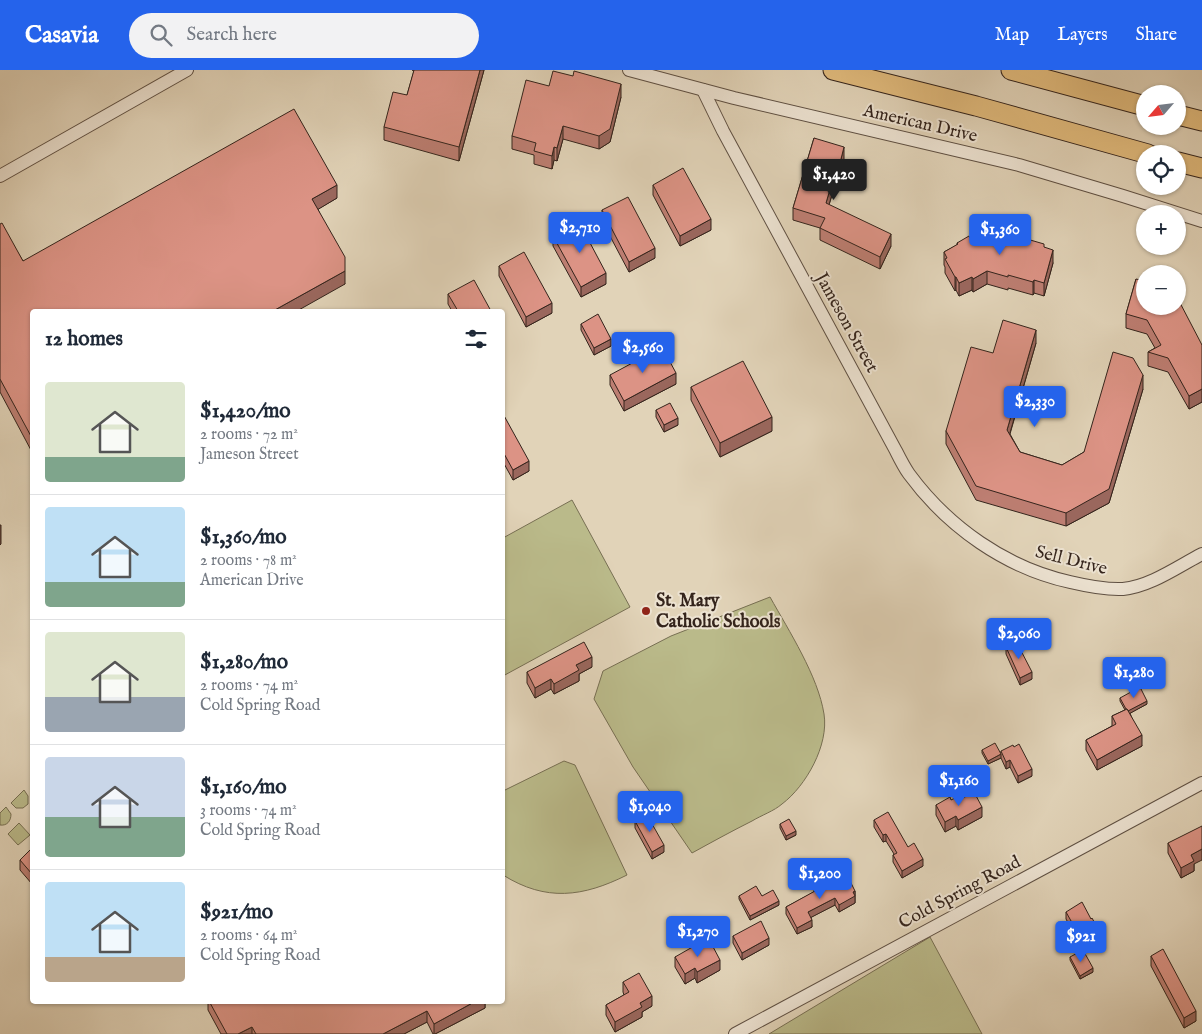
<!DOCTYPE html>
<meta charset="utf-8">
<style>
:root{--surface:#fff;--page:#f2f2f3;--text:#1f2937;--muted:#747a83;--line:#e0e1e3;--accent:#2563eb}
body{margin:0;font-family:"IM FELL English",serif;background:var(--page);color:var(--text);height:100vh;display:flex;flex-direction:column;font-size:19px;white-space:nowrap}
*{box-sizing:border-box;margin:0}
p{font-size:16px;color:var(--muted)}
.icon{flex:none;width:28px;height:28px;fill:none;stroke:currentColor;stroke-width:2;stroke-linecap:round;stroke-linejoin:round}
.map{position:relative;flex:1;overflow:hidden}
.panel{position:absolute;left:30px;top:239px;width:475px;height:695px;display:flex;flex-direction:column;background:var(--surface);border-radius:5px;box-shadow:0 1px 4px #0004}
.panel>*{flex:none}
.needle{width:32px;rotate:242deg}
.buttons{position:absolute;left:1136px;top:15px;display:grid;gap:10px}
.buttons a{display:grid;place-items:center;width:50px;height:50px;border-radius:50%;background:var(--surface);box-shadow:0 1px 4px #0004;font-size:25px}
.price{position:absolute;translate:-50% -42px;padding:0 11px;border-radius:5px;background:var(--accent);color:#fff;font-size:16px;line-height:32px;filter:drop-shadow(0 1px 2px #0008)}
.price::after{content:'';position:absolute;left:50%;top:30px;width:15px;height:11px;margin-left:-8px;background:inherit;clip-path:polygon(0 0,100% 0,50% 100%)}
.price.selected{background:#222;color:#fff}
ul{padding:0;list-style:none}
li{display:flex;align-items:center;gap:15px;height:125px;padding:0 15px}
li+li{border-top:1px solid var(--line)}
li span{display:grid;place-items:center;flex:none;width:140px;height:100px;border-radius:5px;color:#555}
li>.icon{margin-inline-start:auto}
span .icon{width:60px;height:60px;fill:#fffc;stroke-width:1}
li b{font-size:21px}
h2{display:flex;justify-content:space-between;align-items:center;height:60px;padding:0 15px;font-size:21px}
header{display:flex;align-items:center;gap:30px;box-sizing:border-box;height:70px;padding:0 25px;background:var(--accent);color:#fff}
header strong{font-size:24px}
nav{display:flex;gap:28px;margin-inline-start:auto;font-size:18px}
.search{width:350px;height:45px;background:var(--page);display:flex;align-items:center;gap:12px;box-sizing:border-box;padding:0 18px;border-radius:28px;color:var(--muted);font-size:19px}
.map>svg:first-child{display:block}
.green{fill:#baba8a;stroke:#776f53}
.lines{fill:none;stroke-linecap:round;stroke-linejoin:round}
.minor-casing{stroke:#5f5043;stroke-width:14}
.highway-casing{stroke:#34241c;stroke-width:21}
.minor{stroke:#ece2d1;stroke-width:12}
.highway{stroke:#e0ba7c;stroke-width:19}
.wall{fill:#bd7e72;stroke:#34241c}
.shaded-wall{fill:#9a675d;stroke:#34241c}
.building{fill:#dc9385;stroke:#34241c}
.poi-dot{fill:#8f2418;stroke:#ece2d1;stroke-width:2}
.labels{text-anchor:middle;dominant-baseline:central;stroke-width:4;stroke-linejoin:round;paint-order:stroke}
.street-label{font-size:18px;fill:#34241c;stroke:#ece2d1}
.poi-label{font-size:18px;font-weight:bold;fill:#34241c;stroke:#ece2d1;text-anchor:start}
</style>
<header>
<strong>Casavia</strong>
<div class="search"><svg class="icon" aria-label="search" viewBox="0 0 24 24"><circle cx="10" cy="10" r="6"/><path d="M15 15l6 6"/></svg>Search here</div>
<nav><a>Map</a><a>Layers</a><a>Share</a></nav>
</header>
<div class="map">
<svg width="1202" height="964" viewBox="0 0 1202 964">
<rect width="100%" height="100%" fill="#e1d3b8"/>
<filter id="stains"><feTurbulence type="fractalNoise" baseFrequency=".004" numOctaves="4"/><feColorMatrix values="0 0 0 0 .2 0 0 0 0 .09 0 0 0 0 .02 0 0 0 .5 -.17"/></filter>
<radialGradient id="worn" r=".72"><stop offset=".6" stop-color="#630" stop-opacity="0"/><stop offset="1" stop-color="#630" stop-opacity=".3"/></radialGradient>
<g class="green">
<polygon points="572,430 630,537 503,606 503,468"/>
<path d="M770,527C789,561 818,606 824,644C829,675 806,716 782,734C774,741 762,745 752,751C732,761 712,772 692,783L633,697L594,629L603,601L671,566Z"/>
<path d="M564,691L575,695L627,805C583,827 546,832 503,805V721Z"/>
<polygon points="24,720 28,726 28,734 23,738 16,738 11,733"/>
<path d="M6,737L11,744C11,751 7,756 0,755V743Z"/>
<polygon points="19,753 30,765 18,775 8,764"/>
<polygon points="930,867 982,964 769,964"/>
</g>
<g class="lines">
<defs>
<g id="minor">
<polyline points="629,0 734,28 1019,95 1123,126 1202,151"/>
<path d="M703,20L723,61L896,381C900,389 904,397 909,404C948,457 1006,498 1070,512C1087,516 1105,520 1123,519C1151,516 1177,497 1202,484"/>
<polyline points="0,106 187,0"/>
<polyline points="735,964 1202,713"/>
</g>
<g id="highway">
<polyline points="833,0 976,36 1148,84"/>
<polyline points="1011,0 1145,36"/>
<polyline points="1178,45 1202,51"/>
<polyline points="1178,92 1202,98"/>
</g>
</defs>
<use href="#minor" class="minor-casing"/>
<use href="#highway" class="highway-casing"/>
<use href="#minor" class="minor"/>
<use href="#highway" class="highway"/>
</g>
<g class="wall">
<polygon points="412,0 484,0 459,91 384,70 384,57 407,25 414,1"/>
<polygon points="549,16 621,27 610,72 599,79 563,69 557,91 554,90 552,99 534,94 534,85 512,79 512,66"/>
<polygon points="814,68 844,89 840,105 838,104 829,135 891,176 880,199 820,170 820,158 793,150 793,138"/>
<polygon points="653,115 711,160 680,176 653,125"/>
<polygon points="337,128 318,139 345,214 32,241 32,382 0,322 0,154 23,191"/>
<polygon points="602,140 655,188 629,202 602,151"/>
<polygon points="999,164 1023,167 1044,177 1053,193 1044,226 1034,223 1033,225 1008,218 1008,220 987,214 973,222 972,220 959,226 956,220 955,221 945,203 945,197 944,195 944,182 957,175 957,173"/>
<polygon points="553,166 606,214 581,227 553,176"/>
<polygon points="499,196 552,243 526,257 499,206"/>
<polygon points="1136,209 1202,275 1202,332 1189,339 1168,302 1148,296 1148,282 1155,278 1147,264 1126,258 1126,244"/>
<polygon points="448,224 491,241 452,241 448,234"/>
<polygon points="581,254 611,276 594,285 581,260"/>
<polygon points="1036,273 1010,364 1020,382 1062,395 1084,382 1143,319 1109,433 1066,456 976,430 946,374 946,361 993,283"/>
<polygon points="610,305 676,314 624,341 610,315"/>
<polygon points="691,317 772,361 720,387 691,330"/>
<polygon points="656,340 678,355 664,362 656,347"/>
<polygon points="502,342 529,401 513,410 502,390"/>
<polygon points="1006,577 1032,609 1020,615 1006,584"/>
<polygon points="592,597 579,604 579,611 554,624 551,619 535,628 527,613 527,602"/>
<polygon points="1120,628 1147,634 1130,643 1142,676 1097,700 1086,680 1086,670 1112,656 1112,646 1125,640 1120,631"/>
<polygon points="982,680 1001,683 1001,681 1032,706 1018,713 1010,697 1006,699 1001,688 988,694 982,683"/>
<polygon points="961,729 982,747 958,760 956,756 945,762 936,745 936,735 951,730"/>
<polygon points="874,750 908,777 923,796 902,808 893,792 893,785 894,784 886,771 883,772 874,757"/>
<polygon points="635,751 664,782 652,789 635,758"/>
<polygon points="780,754 796,765 786,770 780,758"/>
<polygon points="1168,773 1194,794 1194,801 1181,808 1168,783"/>
<polygon points="32,778 32,814 20,800 20,790"/>
<polygon points="831,816 855,821 855,833 839,842 835,835 811,847 812,857 797,864 786,844 786,837 814,822 814,818"/>
<polygon points="739,826 762,826 779,835 750,850 739,829"/>
<polygon points="1066,842 1098,866 1098,870 1089,875 1081,862 1075,865 1066,849"/>
<polygon points="733,866 769,875 742,890 733,873"/>
<polygon points="698,880 720,900 697,913 695,908 685,914 675,897 675,887"/>
<polygon points="1151,886 1196,951 1184,958 1151,896"/>
<polygon points="1070,887 1093,902 1080,909 1070,890"/>
<polygon points="623,912 652,936 642,942 642,947 615,962 606,945 606,935 624,925 623,922"/>
<polygon points="208,931 485,931 485,938 435,964 433,964 427,952 404,964 221,964 208,940"/>
</g>
<g class="shaded-wall">
<polygon points="480,0 484,0 459,91 459,77"/>
<polygon points="621,14 621,27 610,72 599,79 599,66"/>
<polygon points="563,56 563,69 557,91 557,78"/>
<polygon points="554,77 554,90 552,99 552,86"/>
<polygon points="844,77 844,89 840,105 840,93"/>
<polygon points="838,92 838,104 826,145 826,133"/>
<polygon points="337,115 337,128 312,143 312,129"/>
<polygon points="711,149 711,160 680,176 680,166"/>
<polygon points="1023,159 1023,172 1020,167"/>
<polygon points="891,164 891,176 880,199 880,187"/>
<polygon points="655,178 655,188 629,202 629,192"/>
<polygon points="1053,180 1053,193 1044,226 1044,213"/>
<polygon points="345,201 345,214 297,241 273,241"/>
<polygon points="987,201 987,214 973,222 973,209"/>
<polygon points="606,203 606,214 581,227 581,217"/>
<polygon points="955,207 956,207 956,220 955,221"/>
<polygon points="972,207 972,220 959,226 959,213"/>
<polygon points="1034,210 1034,223 1033,225 1033,212"/>
<polygon points="552,233 552,243 526,257 526,247"/>
<polygon points="1036,260 1036,273 1007,373 1007,360"/>
<polygon points="611,269 611,276 594,285 594,278"/>
<polygon points="676,303 676,314 624,341 624,331"/>
<polygon points="1143,305 1143,319 1109,433 1066,456 1066,443"/>
<polygon points="1202,319 1202,332 1189,339 1189,326"/>
<polygon points="772,347 772,361 720,387 720,373"/>
<polygon points="678,348 678,355 664,362 664,355"/>
<polygon points="529,391 529,401 513,410 513,400"/>
<polygon points="0,455 1,455 1,474 0,475"/>
<polygon points="592,587 592,597 579,604 579,611 554,624 554,614 576,595"/>
<polygon points="1032,602 1032,609 1020,615 1020,608"/>
<polygon points="551,609 551,619 535,628 535,618"/>
<polygon points="1147,631 1147,634 1127,645 1127,641"/>
<polygon points="1142,665 1142,676 1097,700 1097,690"/>
<polygon points="1001,684 1001,688 988,694 988,691"/>
<polygon points="1010,690 1010,697 1006,699 1006,692"/>
<polygon points="1032,699 1032,706 1018,713 1018,706"/>
<polygon points="982,737 982,747 958,760 958,750"/>
<polygon points="956,746 956,756 945,762 945,752"/>
<polygon points="796,761 796,765 786,770 786,766"/>
<polygon points="886,764 886,771 883,772 883,765"/>
<polygon points="664,775 664,782 652,789 652,782"/>
<polygon points="1202,779 1202,790 1194,794 1194,801 1181,808 1181,798 1191,785"/>
<polygon points="923,789 923,796 902,808 902,801"/>
<polygon points="855,821 855,833 839,842 839,835"/>
<polygon points="835,828 835,835 808,849 808,842"/>
<polygon points="779,831 779,835 750,850 750,846"/>
<polygon points="812,850 812,857 797,864 797,858"/>
<polygon points="1081,855 1081,862 1075,865 1075,858"/>
<polygon points="1098,859 1098,870 1089,875 1089,868 1096,860"/>
<polygon points="769,868 769,875 742,890 742,883"/>
<polygon points="720,890 720,900 697,913 697,902"/>
<polygon points="695,898 695,908 685,914 685,904"/>
<polygon points="1093,898 1093,902 1080,909 1080,906"/>
<polygon points="652,926 652,936 642,942 642,947 615,962 615,952 640,933"/>
<polygon points="476,931 485,931 485,938 435,964 434,964 434,954"/>
<polygon points="427,941 427,952 404,964 383,964"/>
<polygon points="1196,941 1196,951 1184,958 1184,948"/>
<polygon points="252,957 252,964 238,964"/>
</g>
<g class="building">
<polygon points="414,0 480,0 459,77 384,57 393,22 407,25"/>
<polygon points="553,1 573,6 574,1 621,14 610,59 599,66 563,56 557,78 554,77 552,86 534,81 536,73 512,66 526,10 549,16"/>
<polygon points="294,39 337,115 312,129 345,187 345,201 273,241 32,241 32,368 0,309 0,154 2,153 23,191"/>
<polygon points="814,68 844,77 840,93 838,92 826,133 891,164 880,187 820,158 825,148 793,138"/>
<polygon points="683,98 711,149 680,166 653,115"/>
<polygon points="628,127 655,178 629,192 602,140"/>
<polygon points="579,152 606,203 581,217 553,166"/>
<polygon points="1009,154 1023,159 1020,167 1044,174 1044,177 1053,180 1044,213 1034,210 1033,212 1008,205 1008,207 987,201 973,209 972,207 959,213 956,207 955,207 945,189 947,188 944,182 958,174 957,173 969,166 970,168 985,160 999,164 1000,161 1007,163"/>
<polygon points="524,182 552,233 526,247 499,196"/>
<polygon points="1136,209 1145,211 1145,236 1178,236 1178,229 1202,275 1202,319 1189,326 1168,288 1148,282 1161,275 1147,250 1126,244"/>
<polygon points="474,210 491,241 458,241 448,224"/>
<polygon points="598,244 611,269 594,278 581,254"/>
<polygon points="1003,250 1036,260 1007,360 1020,382 1062,395 1084,382 1113,282 1133,288 1143,305 1109,419 1066,443 976,416 946,361 971,277 993,283"/>
<polygon points="662,277 676,303 624,331 610,305"/>
<polygon points="743,291 772,347 720,373 691,317"/>
<polygon points="670,333 678,348 664,355 656,340"/>
<polygon points="502,342 529,391 513,400 502,380"/>
<polygon points="584,572 592,587 576,595 579,600 554,614 551,609 535,618 527,602"/>
<polygon points="1017,573 1032,602 1020,608 1006,577"/>
<polygon points="1140,617 1147,631 1128,641 1127,639 1126,639 1120,628"/>
<polygon points="1127,639 1142,665 1097,690 1086,670 1116,654 1112,646"/>
<polygon points="995,673 1001,684 988,691 982,680"/>
<polygon points="1019,674 1032,699 1018,706 1010,690 1006,692 1001,681 1013,675 1014,677"/>
<polygon points="974,722 982,737 958,750 956,746 945,752 936,735 950,727 951,730 959,726 961,729"/>
<polygon points="888,742 908,777 914,773 923,789 902,801 893,785 897,783 886,764 883,765 874,750"/>
<polygon points="647,745 664,775 652,782 635,751"/>
<polygon points="789,749 796,761 786,766 780,754"/>
<polygon points="1202,756 1202,779 1191,785 1194,791 1181,798 1168,773"/>
<polygon points="32,778 32,804 20,790"/>
<polygon points="848,807 855,821 853,822 855,826 839,835 835,828 808,842 812,850 797,858 786,837 815,821 814,818 828,810 831,816"/>
<polygon points="756,816 762,826 773,820 779,831 750,846 739,826"/>
<polygon points="1082,832 1091,849 1092,848 1098,859 1096,860 1098,863 1089,868 1081,855 1075,858 1066,842"/>
<polygon points="761,851 769,868 742,883 733,866"/>
<polygon points="711,873 720,890 697,902 695,898 685,904 675,887 696,875 698,880"/>
<polygon points="1163,879 1196,941 1184,948 1151,886"/>
<polygon points="1083,880 1093,898 1080,906 1070,887"/>
<polygon points="639,903 652,926 640,933 642,937 615,952 606,935 629,922 623,912"/>
<polygon points="209,931 476,931 434,954 427,941 383,964 256,964 252,957 238,964 227,964"/>
</g>
<circle class="poi-dot" cx="646" cy="541" r="5"/>
<g class="labels">
<g class="street-label">
<text transform="translate(920 54) rotate(13)">American Drive</text>
<text transform="translate(846 253) rotate(61)">Jameson Street</text>
<text transform="translate(1071 491) rotate(14)">Sell Drive</text>
<text transform="translate(960 823) rotate(-28)">Cold Spring Road</text>
</g>
<g class="poi-label">
<text x="656" y="531">St. Mary<tspan x="656" dy="21">Catholic Schools</tspan></text>
</g>
</g>
<rect width="100%" height="100%" filter="url(#stains)"/>
<rect width="100%" height="100%" fill="url(#worn)"/>
</svg>
<div class="buttons">
<a><svg class="needle" viewBox="-14 -14 28 28"><path d="M0-13l5 13h-10z" fill="#e53935"/><path d="M0 13l5-13h-10z" fill="#747a83"/></svg></a>
<a><svg class="icon" aria-label="locate" viewBox="0 0 24 24"><circle cx="12" cy="12" r="6"/><path d="M12 2v4M12 18v4M2 12h4M18 12h4"/></svg></a>
<a>+</a>
<a>−</a>
</div>
<b class="price selected" style="left:834px;top:131px">$1,420</b>
<b class="price" style="left:580px;top:184px">$2,710</b>
<b class="price" style="left:1000px;top:186px">$1,360</b>
<b class="price" style="left:643px;top:304px">$2,560</b>
<b class="price" style="left:1035px;top:358px">$2,330</b>
<b class="price" style="left:1019px;top:590px">$2,060</b>
<b class="price" style="left:1134px;top:629px">$1,280</b>
<b class="price" style="left:959px;top:737px">$1,160</b>
<b class="price" style="left:650px;top:763px">$1,040</b>
<b class="price" style="left:820px;top:830px">$1,200</b>
<b class="price" style="left:698px;top:888px">$1,270</b>
<b class="price" style="left:1081px;top:893px">$921</b>
<section class="panel">
<h2>12 homes<svg class="icon" aria-label="filters" viewBox="0 0 24 24"><path d="M4 7h16M4 17h16"/><circle cx="9" cy="7" r="2"/><circle cx="15" cy="17" r="2"/></svg></h2>
<ul>
<li><span style="background:linear-gradient(#dfe7d0 75%,#7fa58c 0)"><svg class="icon" aria-label="home" viewBox="0 0 24 24"><path d="M3 11l9-7 9 7M6 9v11h12V9"/></svg></span><div><b>$1,420/mo</b><p>2 rooms · 72 m²</p><p>Jameson Street</p></div></li>
<li><span style="background:linear-gradient(#bfe0f5 75%,#7fa58c 0)"><svg class="icon" aria-label="home" viewBox="0 0 24 24"><path d="M3 11l9-7 9 7M6 9v11h12V9"/></svg></span><div><b>$1,360/mo</b><p>2 rooms · 78 m²</p><p>American Drive</p></div></li>
<li><span style="background:linear-gradient(#dfe7d0 65%,#9aa5b1 0)"><svg class="icon" aria-label="home" viewBox="0 0 24 24"><path d="M3 11l9-7 9 7M6 9v11h12V9"/></svg></span><div><b>$1,280/mo</b><p>2 rooms · 74 m²</p><p>Cold Spring Road</p></div></li>
<li><span style="background:linear-gradient(#c9d6e8 60%,#7fa58c 0)"><svg class="icon" aria-label="home" viewBox="0 0 24 24"><path d="M3 11l9-7 9 7M6 9v11h12V9"/></svg></span><div><b>$1,160/mo</b><p>3 rooms · 74 m²</p><p>Cold Spring Road</p></div></li>
<li><span style="background:linear-gradient(#bfe0f5 75%,#b9a48a 0)"><svg class="icon" aria-label="home" viewBox="0 0 24 24"><path d="M3 11l9-7 9 7M6 9v11h12V9"/></svg></span><div><b>$921/mo</b><p>2 rooms · 64 m²</p><p>Cold Spring Road</p></div></li>
</ul>
</section>
</div>
